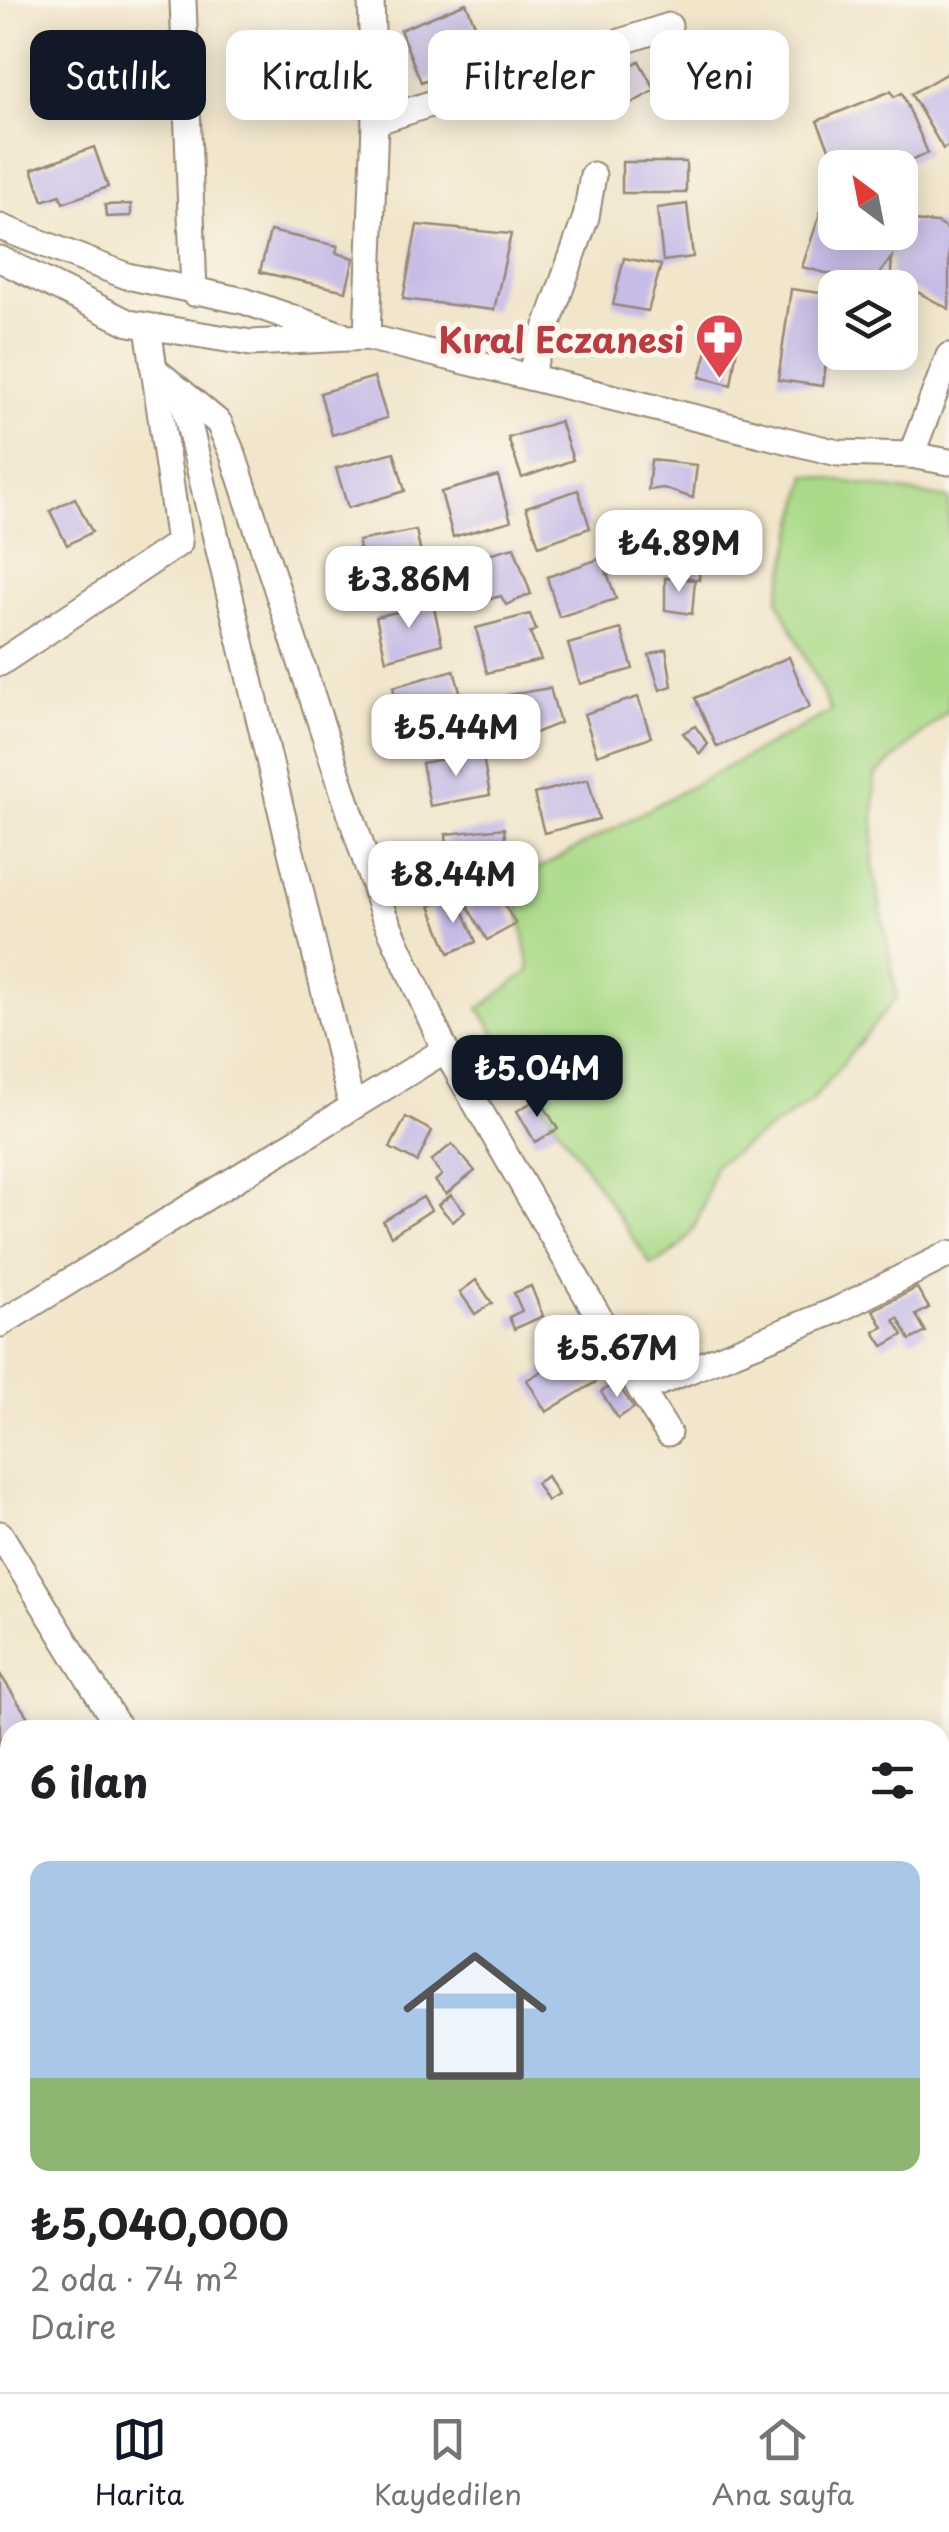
<!DOCTYPE html>
<html lang="tr">
<meta charset="utf-8">
<style>
:root{--surface:#fff;--page:#f2f2f2;--text:#202124;--muted:#757577;--line:#e0e0e0;--accent:#111827}
body{margin:0;font-family:"Playpen Sans",sans-serif;background:var(--page);color:var(--text);height:100vh;display:flex;flex-direction:column;font-size:38px;white-space:nowrap}
*{box-sizing:border-box;margin:0}
p{font-size:32px;color:var(--muted)}
.icon{flex:none;width:55px;height:55px;fill:none;stroke:currentColor;stroke-width:2;stroke-linecap:round;stroke-linejoin:round}
.map{position:relative;flex:1;overflow:hidden}
.details{position:absolute;left:0px;top:1720px;width:950px;height:672px;display:flex;flex-direction:column;background:var(--surface);border-radius:30px 30px 0 0;box-shadow:0 5px 25px #0003}
.details>*{flex:none}
.banner{position:absolute;left:30px;top:30px;width:890px;height:90px;display:flex;gap:20px}
.needle{width:65px;rotate:328deg}
.tools{position:absolute;left:818px;top:150px;display:grid;gap:20px}
.tools a{display:grid;place-items:center;width:100px;height:100px;border-radius:20px;background:var(--surface);box-shadow:0 5px 25px #0003;font-size:50px}
.price{position:absolute;translate:-50% -85px;padding:0 22px;border-radius:20px;background:#fff;color:#222;font-size:32px;line-height:65px;filter:drop-shadow(0 2px 5px #0008)}
.price::after{content:'';position:absolute;left:50%;top:60px;width:30px;height:22px;margin-left:-15px;background:inherit;clip-path:polygon(0 0,100% 0,50% 100%)}
.price.selected{background:var(--accent);color:#fff}
ul{padding:0;list-style:none}
li{display:grid;align-content:center;gap:20px;height:530px;padding:0 30px}
li+li{border-top:2px solid var(--line)}
li span{display:grid;place-items:center;height:310px;border-radius:20px;color:#555}
li>.icon{margin-inline-start:auto}
span .icon{width:180px;height:180px;fill:#fffc;stroke-width:1}
li b{font-size:42px}
h2{display:flex;justify-content:space-between;align-items:center;height:120px;padding:0 30px;font-size:42px}
.chip{padding:0 35px;border-radius:20px;background:var(--surface);box-shadow:0 5px 25px #0003;font-size:35px;line-height:90px}
.chip.selected{background:var(--accent);color:#fff}
.menu{display:flex;justify-content:space-around;align-items:center;height:140px;border-top:2px solid var(--line);background:var(--surface);font-size:28px;color:var(--muted)}
.menu a{display:grid;justify-items:center;gap:5px}
.menu .selected{color:var(--accent)}
.map>svg:first-child{display:block}
.industrial{fill:url(#industrial-grid)}
.park{fill:#aada88;stroke:#728253;stroke-width:2.5}
.lines{fill:none;stroke-linecap:round;stroke-linejoin:round}
.stream{stroke:#5ab4d8;stroke-width:6}
.building{fill:#c6bce7}
.minor-casing{stroke:#968874;stroke-width:29}
.minor{stroke:#fff;stroke-width:25}
.labels{text-anchor:middle;dominant-baseline:central;stroke-width:10;stroke-linejoin:round;paint-order:stroke}
.health-label{font-size:35px;font-weight:bold;fill:#be3a42;stroke:#fbf7ec;text-anchor:end}
</style>
<div class="map">
<svg width="949" height="2392" viewBox="0 0 949 2392">
<defs>
<pattern id="industrial-grid" width="8" height="8" patternUnits="userSpaceOnUse" patternTransform="scale(2.5)"><rect width="8" height="8" fill="#c4c0db"/><path d="M0 4h8M4 0v8" fill="none" stroke="#a9a5bc"/></pattern>
</defs>
<rect width="100%" height="100%" fill="#fbf7ec"/>
<filter id="ink" filterUnits="userSpaceOnUse"><feTurbulence type="fractalNoise" baseFrequency=".01" numOctaves="2"/><feDisplacementMap in="SourceGraphic" scale="20" xChannelSelector="R" yChannelSelector="G"/><feConvolveMatrix kernelMatrix="1 2 1 2 8 2 1 2 1" color-interpolation-filters="sRGB"/></filter>
<filter id="wash" filterUnits="userSpaceOnUse"><feTurbulence type="fractalNoise" baseFrequency=".0048" numOctaves="4" result="noise"/><feDisplacementMap in="SourceGraphic" scale="40" xChannelSelector="R" yChannelSelector="G"/><feGaussianBlur stdDeviation="2.25" result="paint"/><feColorMatrix in="noise" values="0 0 0 0 0 0 0 0 0 0 0 0 0 0 0 0 0 1.4 0 .05"/><feComposite in="paint" operator="in"/></filter>
<g filter="url(#wash)">
<rect width="100%" height="100%" fill="#f1e5ca"/>
<polygon class="industrial" points="949,2154 949,2392 0,2392 0,2291 10,2284 10,2382 940,2382 940,2156"/>
<path class="park" d="M807,475L949,499V710L875,776L873,867L897,997L811,1102L715,1165C703,1208 696,1247 651,1265L479,1009L530,970L514,882L831,711L778,600Z"/>
<g class="lines">
<g class="stream">
<polyline points="940,2106 949,2101"/>
<polyline points="0,2167 10,2163"/>
</g>
</g>
<g id="blocks">
<g class="building">
<polygon points="466,3 487,54 421,82 400,30"/>
<polygon points="639,61 655,90 625,107 609,78"/>
<polygon points="949,72 949,145 943,149 911,94"/>
<polygon points="891,91 894,97 902,93 928,153 894,168 856,168 853,161 838,168 817,121"/>
<polygon points="94,147 108,187 63,203 60,195 43,201 32,169"/>
<rect x="622" y="162" width="64" height="31"/>
<polygon points="825,199 835,201 835,232 900,232 912,221 937,223 949,230 949,309 910,288 890,287 892,257 880,273 878,286 802,267"/>
<polygon points="131,204 131,216 106,217 105,205"/>
<polygon points="687,204 693,257 663,261 657,208"/>
<polygon points="417,225 511,234 494,310 403,299"/>
<polygon points="270,231 338,246 336,253 354,258 346,291 260,272"/>
<polygon points="624,258 661,265 648,311 613,305"/>
<polygon points="791,289 835,295 823,386 778,380"/>
<polygon points="711,336 738,342 731,385 700,377"/>
<polygon points="374,377 387,418 332,435 320,393"/>
<polygon points="560,421 573,460 522,478 508,438"/>
<polygon points="394,452 405,491 348,508 336,468"/>
<polygon points="651,460 697,465 693,498 663,488 648,490"/>
<polygon points="498,476 511,521 453,537 441,492"/>
<polygon points="578,490 590,528 539,546 526,507"/>
<polygon points="75,498 92,532 67,545 50,511"/>
<polygon points="691,528 702,528 699,580 671,574 675,542 689,544"/>
<polygon points="416,530 425,574 366,582 358,541"/>
<polygon points="514,547 531,594 506,605 501,596 475,603 462,561"/>
<polygon points="602,558 616,599 559,617 547,577"/>
<polygon points="665,578 695,580 692,614 665,610"/>
<polygon points="433,603 442,644 386,660 376,617"/>
<polygon points="530,614 536,630 530,633 541,660 487,673 476,628"/>
<polygon points="621,629 633,669 580,684 568,644"/>
<polygon points="666,649 672,686 660,690 649,655"/>
<polygon points="789,657 810,707 717,747 695,698"/>
<polygon points="454,670 467,717 404,735 393,687"/>
<polygon points="550,688 560,723 512,742 500,702 508,700 508,695"/>
<polygon points="638,697 651,737 597,755 584,714"/>
<polygon points="695,726 708,744 700,754 683,733"/>
<polygon points="482,752 490,795 430,806 422,763"/>
<polygon points="588,779 599,819 544,833 534,794"/>
<polygon points="504,828 508,873 450,878 446,834"/>
<polygon points="495,890 516,924 487,940 467,906"/>
<polygon points="448,898 452,909 461,905 476,942 449,953 430,906"/>
<polygon points="539,1098 558,1129 535,1142 517,1111"/>
<polygon points="406,1117 432,1131 417,1162 390,1148"/>
<polygon points="452,1144 475,1171 446,1194 435,1181 442,1175 431,1161"/>
<polygon points="451,1195 465,1211 453,1222 438,1205"/>
<polygon points="423,1197 431,1210 391,1236 383,1221"/>
<polygon points="476,1280 492,1303 475,1314 460,1292"/>
<polygon points="531,1286 543,1316 514,1329 509,1317 522,1311 514,1293"/>
<polygon points="917,1288 929,1308 916,1315 926,1332 910,1340 898,1318 894,1320 903,1335 883,1346 874,1332 883,1327 873,1310"/>
<polygon points="595,1339 614,1371 546,1412 527,1380"/>
<polygon points="616,1382 634,1408 618,1418 601,1392"/>
<polygon points="547,1476 558,1495 547,1501 536,1483"/>
<polygon points="0,1674 36,1730 10,1730 10,1766 0,1773"/>
</g>
</g>
</g>
<g filter="url(#ink)">
<use href="#blocks" fill-opacity="0" stroke="#968874" stroke-width="2.5"/>
<g class="lines">
<defs>
<g id="minor">
<polyline points="183,0 194,293"/>
<polyline points="375,122 669,26"/>
<polyline points="0,227 127,276 244,301 341,335"/>
<polyline points="0,259 129,323 251,343 367,337 838,453 911,455 949,462"/>
<polyline points="367,337 375,122 371,0"/>
<polyline points="529,377 586,217 593,175"/>
<polyline points="181,391 352,1107"/>
<polyline points="911,455 949,356"/>
<polyline points="0,663 179,543 148,327"/>
<polyline points="445,1050 641,1390 837,1310 949,1254"/>
<polyline points="0,1324 445,1050 383,913 233,455 219,423 154,369"/>
<polyline points="641,1390 668,1433"/>
<polyline points="0,1534 120,1730"/>
<polyline points="0,1957 10,1951"/>
</g>
</defs>
<use href="#minor" class="minor-casing"/>
<use href="#minor" class="minor"/>
</g>
</g>
<defs>
<symbol id="pharmacy-pin" viewBox="-11 -11 22 30"><path d="M0 17L-7.5 6A9.5 9.5 0 1 1 7.5 6Z" fill="#e0444e" stroke="#fbf7ec"/><path d="M-2-6h4v4h4v4h-4v4h-4v-4h-4v-4h4Z" fill="#fff"/></symbol>
</defs>
<g fill-rule="evenodd">
<use href="#pharmacy-pin" x="692" y="310" width="55" height="75"/>
</g>
<g class="labels">
<g class="health-label">
<text x="684" y="338">Kıral Eczanesi</text>
</g>
</g>
</svg>
<div class="tools">
<a><svg class="needle" viewBox="-14 -14 28 28"><path d="M0-13l5 13h-10z" fill="#e53935"/><path d="M0 13l5-13h-10z" fill="#757577"/></svg></a>
<a><svg class="icon" aria-label="layers" viewBox="0 0 24 24"><path d="M12 4l9 5-9 5-9-5zM3 14l9 5 9-5"/></svg></a>
</div>
<b class="price" style="left:679px;top:595px">₺4.89M</b>
<b class="price" style="left:409px;top:631px">₺3.86M</b>
<b class="price" style="left:456px;top:779px">₺5.44M</b>
<b class="price" style="left:453px;top:926px">₺8.44M</b>
<b class="price selected" style="left:537px;top:1120px">₺5.04M</b>
<b class="price" style="left:617px;top:1400px">₺5.67M</b>
<div class="banner">
<a class="chip selected">Satılık</a>
<a class="chip">Kiralık</a>
<a class="chip">Filtreler</a>
<a class="chip">Yeni</a>
</div>
<section class="details">
<h2>6 ilan<svg class="icon" aria-label="filters" viewBox="0 0 24 24"><path d="M4 7h16M4 17h16"/><circle cx="9" cy="7" r="2"/><circle cx="15" cy="17" r="2"/></svg></h2>
<ul>
<li><span style="background:linear-gradient(#a9c7e8 70%,#8fb573 0)"><svg class="icon" aria-label="home" viewBox="0 0 24 24"><path d="M3 11l9-7 9 7M6 9v11h12V9"/></svg></span><div><b>₺5,040,000</b><p>2 oda · 74 m²</p><p>Daire</p></div></li>
</ul>
</section>
</div>
<nav class="menu">
<a class="selected"><svg class="icon" aria-label="map" viewBox="0 0 24 24"><path d="M3 6l6-2 6 2 6-2v14l-6 2-6-2-6 2zM9 4v14M15 6v14"/></svg>Harita</a>
<a><svg class="icon" aria-label="saved" viewBox="0 0 24 24"><path d="M7 4h10v16l-5-4-5 4z"/></svg>Kaydedilen</a>
<a><svg class="icon" aria-label="home" viewBox="0 0 24 24"><path d="M3 11l9-7 9 7M6 9v11h12V9"/></svg>Ana sayfa</a>
</nav>
